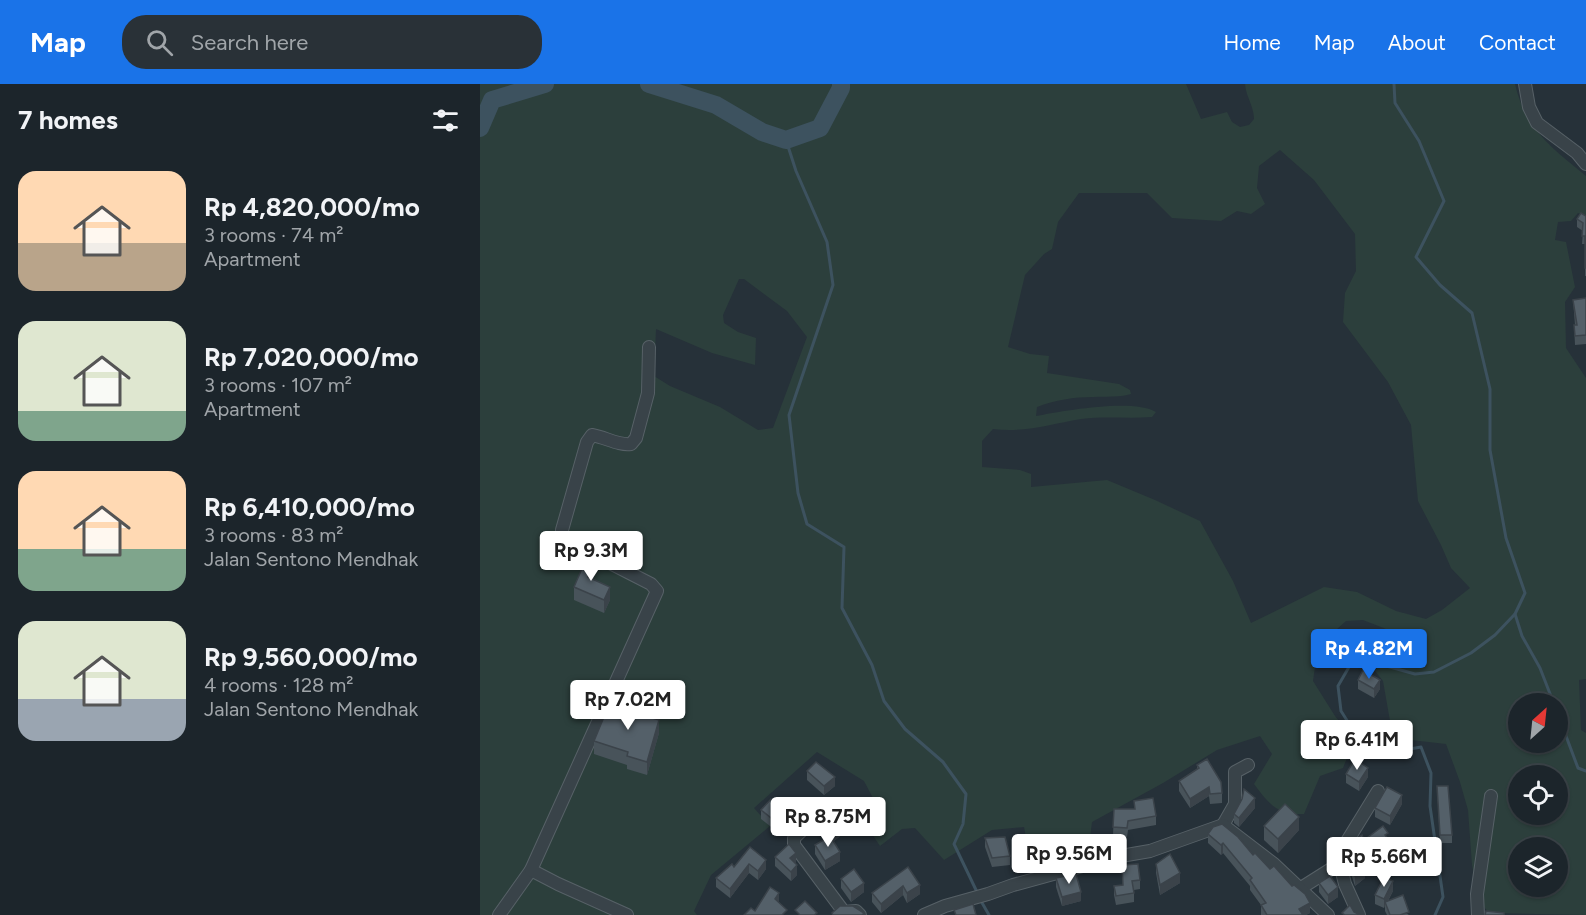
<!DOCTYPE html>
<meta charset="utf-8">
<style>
:root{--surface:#1c252b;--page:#293137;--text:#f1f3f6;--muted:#a0a5a9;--line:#3a4247;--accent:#1a73e8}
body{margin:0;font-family:Figtree,sans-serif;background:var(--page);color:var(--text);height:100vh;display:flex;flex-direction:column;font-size:22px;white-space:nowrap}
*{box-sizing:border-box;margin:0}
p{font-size:20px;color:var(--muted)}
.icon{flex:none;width:33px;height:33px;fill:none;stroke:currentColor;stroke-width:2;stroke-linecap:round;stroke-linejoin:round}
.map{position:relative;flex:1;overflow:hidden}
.side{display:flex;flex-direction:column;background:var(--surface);width:480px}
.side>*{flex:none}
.needle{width:39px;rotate:27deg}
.controls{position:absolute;left:1028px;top:609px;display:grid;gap:12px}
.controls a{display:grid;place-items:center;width:60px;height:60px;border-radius:50%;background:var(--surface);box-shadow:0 2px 4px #0004,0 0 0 2px var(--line);font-size:30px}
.price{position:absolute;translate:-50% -51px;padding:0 14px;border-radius:6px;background:#fff;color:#222;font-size:20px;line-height:39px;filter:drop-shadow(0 2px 3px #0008)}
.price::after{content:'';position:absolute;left:50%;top:36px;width:18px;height:14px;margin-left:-9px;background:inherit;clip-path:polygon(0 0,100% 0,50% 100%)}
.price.active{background:var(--accent);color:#fff}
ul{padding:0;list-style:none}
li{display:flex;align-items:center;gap:18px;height:150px;padding:0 18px}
li span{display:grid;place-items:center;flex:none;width:168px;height:120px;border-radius:18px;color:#555}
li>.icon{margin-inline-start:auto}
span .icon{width:72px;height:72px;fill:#fffc;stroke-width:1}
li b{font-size:26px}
h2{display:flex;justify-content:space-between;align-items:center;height:72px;padding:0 18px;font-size:26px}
header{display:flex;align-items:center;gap:36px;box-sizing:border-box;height:84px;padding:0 30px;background:var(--accent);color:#fff}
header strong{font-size:28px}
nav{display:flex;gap:33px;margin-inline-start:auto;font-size:21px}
.search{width:420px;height:54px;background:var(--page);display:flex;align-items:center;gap:15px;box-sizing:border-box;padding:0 21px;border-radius:24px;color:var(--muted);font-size:22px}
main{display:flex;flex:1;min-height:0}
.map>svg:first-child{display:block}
.green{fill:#2c3f3c;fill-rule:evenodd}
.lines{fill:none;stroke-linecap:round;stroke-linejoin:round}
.stream{stroke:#3d525f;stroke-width:3}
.river{stroke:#3d525f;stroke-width:18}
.minor-casing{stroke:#576167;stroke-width:14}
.minor{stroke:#394349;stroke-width:12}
.wall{fill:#48535a}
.shaded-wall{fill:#3b434a}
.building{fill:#546069;stroke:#3b434a;stroke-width:1.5}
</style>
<header>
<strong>Map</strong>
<div class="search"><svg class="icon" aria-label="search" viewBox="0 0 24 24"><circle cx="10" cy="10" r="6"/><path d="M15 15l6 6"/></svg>Search here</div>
<nav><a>Home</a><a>Map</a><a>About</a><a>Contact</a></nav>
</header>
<main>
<section class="side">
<h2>7 homes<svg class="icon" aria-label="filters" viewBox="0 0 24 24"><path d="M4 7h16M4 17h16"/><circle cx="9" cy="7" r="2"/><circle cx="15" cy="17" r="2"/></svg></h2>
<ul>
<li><span style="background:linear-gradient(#ffd9b3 60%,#b9a48a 0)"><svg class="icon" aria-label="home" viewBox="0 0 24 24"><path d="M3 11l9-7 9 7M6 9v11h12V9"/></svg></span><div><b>Rp 4,820,000/mo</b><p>3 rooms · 74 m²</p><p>Apartment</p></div></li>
<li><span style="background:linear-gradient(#dfe7d0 75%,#7fa58c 0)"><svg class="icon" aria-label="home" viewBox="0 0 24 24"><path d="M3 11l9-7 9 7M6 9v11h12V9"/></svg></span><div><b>Rp 7,020,000/mo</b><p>3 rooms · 107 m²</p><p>Apartment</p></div></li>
<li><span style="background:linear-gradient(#ffd9b3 65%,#7fa58c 0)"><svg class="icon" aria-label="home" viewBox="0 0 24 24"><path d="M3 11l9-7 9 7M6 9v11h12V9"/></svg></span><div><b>Rp 6,410,000/mo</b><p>3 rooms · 83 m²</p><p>Jalan Sentono Mendhak</p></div></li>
<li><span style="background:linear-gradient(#dfe7d0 65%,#9aa5b1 0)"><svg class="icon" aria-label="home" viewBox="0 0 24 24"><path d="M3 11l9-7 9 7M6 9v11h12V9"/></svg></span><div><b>Rp 9,560,000/mo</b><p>4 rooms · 128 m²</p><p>Jalan Sentono Mendhak</p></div></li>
</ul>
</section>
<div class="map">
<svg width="1106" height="831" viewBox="0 0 1106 831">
<rect width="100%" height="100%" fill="#263139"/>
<path class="green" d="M0,0H706L721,35L747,28L752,38L760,43L769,41L774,35C774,22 766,13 765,0H1035C1046,46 1071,63 1106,92V132L1098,129L1091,137L1078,138L1075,156L1086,158L1095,203L1085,218L1086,264L1106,294V595L1099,596L1101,646L1106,649V831L1009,829L1000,818L992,781L988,726L980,698L966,660L913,654L903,597L895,587L911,557L906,545L883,536L866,537L838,562L833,597L855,632L874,656L863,684L840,692L824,730C797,731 789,720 774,700L792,670L780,652L737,666L683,699L612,738L608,771L552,786L544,743L512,746L464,776L435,744L422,745L400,762L388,744L394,716L384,697L337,668L274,724L290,742L231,791L214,827L217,831H0ZM800,66L834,96L875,150L876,187L865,209L863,238L908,298L931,341L938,417L961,461L971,484L990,504L962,526L946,535L916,527L877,508L844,503L771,539L753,497L720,437L675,416L627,396L551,403V390L540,386L502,383V357L513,345C546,349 570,340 601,335C625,332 648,335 672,333L676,328C653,314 582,327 556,332L557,323C575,316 594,313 613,313C626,312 639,314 651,310L650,306L639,300L567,289L569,272L550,270L528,263L545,191L564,170L572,165L578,138L599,109H667L692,134L741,137L757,127L771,130L785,120L777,104L779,82ZM259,195H264L307,227L327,253L293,344L278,346L240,323L190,302L174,292L176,245L232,269L275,281L276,254L258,248L244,239L243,231ZM1038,620H1077V658H1038ZM1038,692H1077V730H1038ZM1038,764H1077V802H1038Z"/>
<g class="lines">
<g class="stream">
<polyline points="914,0 915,19 939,57 964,117 936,173 960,201 992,229 1010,305 1010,366 1026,454 1045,509 1035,530 1015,551 991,569 954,588 935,590 885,576 869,583 858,602 861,627 882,660 908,669 941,663 951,689 950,722 963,813 955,831"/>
<polyline points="306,56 316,87 347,158 353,201 309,331 318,409 327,440 364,463 362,524 392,581 404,617 425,645 463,678 486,710 483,740 474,760 497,808"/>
<polyline points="1035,530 1042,552 1060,584 1074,620"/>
<polyline points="1077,628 1098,684 1106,687"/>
<polyline points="501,817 509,831"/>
</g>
<g class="river">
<polyline points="169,0 236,21 282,48 306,56 340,44 361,4 361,0"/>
<polyline points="0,44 12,16 65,0"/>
</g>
<defs>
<g id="minor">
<polyline points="1045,0 1049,23 1057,39 1097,69 1106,80"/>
<polyline points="335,734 314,754 314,761 364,828 376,827 380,831"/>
<polyline points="743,741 755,720 755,688 768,681"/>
<polyline points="821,804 859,780"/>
<polyline points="19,831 51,786"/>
<path d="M147,831L78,800L51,786L177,507L171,500L126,477L86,460L82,454V446L107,358L112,351C125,353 139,362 151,360L156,354L168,309L169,263"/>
<polyline points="444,831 465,822 508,810 533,801 635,773 670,767 743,741 794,780 848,831"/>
<polyline points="879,831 865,800 858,772 898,707"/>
<polyline points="998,831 997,810 1011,712"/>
</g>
</defs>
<use href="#minor" class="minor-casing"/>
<use href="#minor" class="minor"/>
</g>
<g class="wall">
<polygon points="1106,132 1106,192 1105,192 1105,160 1102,160 1103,147 1097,143 1097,135"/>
<polygon points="1106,214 1106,260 1095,261 1094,241 1095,241 1093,216"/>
<polygon points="115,490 113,495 130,516 124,529 94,516 94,503"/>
<polygon points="878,596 900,605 894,614 878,605"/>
<polygon points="150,628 179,649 167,691 147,685 147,681 114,670 114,657"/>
<polygon points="717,681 742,709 742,719 730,720 729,712 710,724 699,707 699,697 717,686"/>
<polygon points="327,687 355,702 344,711 327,696"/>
<polygon points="866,690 888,693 879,707 866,699"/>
<polygon points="957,702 972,751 972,759 960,759"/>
<polygon points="654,717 676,732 676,741 648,746 647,753 633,752 634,725 654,725"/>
<polygon points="922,720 910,741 895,733 895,724"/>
<polygon points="775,724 759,743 754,739 754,730"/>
<polygon points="281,726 306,736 295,746 281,735"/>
<polygon points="341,733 364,749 354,757 360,777 345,786 335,770 335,761 350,752 341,742"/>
<polygon points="784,742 819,746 798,769 784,756"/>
<polygon points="728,750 773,771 830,829 826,831 781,831 781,821 770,806 770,802 743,769 741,771 728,759"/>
<polygon points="505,754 530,772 530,781 512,783 505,763"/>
<polygon points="908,754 912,768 903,776 897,769 879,777 885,794 875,802 870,787 871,777 868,771 868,763 884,756"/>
<polygon points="270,763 286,785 278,796 269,789 250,814 236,803 236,794 254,783"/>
<polygon points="295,773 316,778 315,779 317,791 311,797 295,782"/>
<polygon points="676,780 700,799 680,811 676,789"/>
<polygon points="642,781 660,796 660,805 654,806 654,818 636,821 634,811 634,802 643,801"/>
<polygon points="428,783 440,810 427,819 423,811 401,829 392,818 392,809"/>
<polygon points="576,794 601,817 582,822 576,803"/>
<polygon points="361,795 384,808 371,818 361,804"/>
<polygon points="839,799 858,813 848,820 839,808"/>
<polygon points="913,807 908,817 929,831 907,831 905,827 905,821 904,824 895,820 895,811"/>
</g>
<g class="shaded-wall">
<polygon points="115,476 115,490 108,507 108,493"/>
<polygon points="130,503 130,516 124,529 124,516"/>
<polygon points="900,596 900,605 894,614 894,605"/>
<polygon points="179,636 179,649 167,691 167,678"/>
<polygon points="888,684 888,693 879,707 879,698"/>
<polygon points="355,693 355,702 344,711 344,702"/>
<polygon points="729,703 729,712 710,724 710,715"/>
<polygon points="922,711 922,720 910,741 910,732"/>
<polygon points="775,714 775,724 759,743 759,734"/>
<polygon points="306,727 306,736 295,746 295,737"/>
<polygon points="819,733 819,746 798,769 798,755"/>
<polygon points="364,739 364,749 354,757 354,748"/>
<polygon points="743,759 743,769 741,771 741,761"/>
<polygon points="912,760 912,768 903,776 903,768"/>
<polygon points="897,761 897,769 872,780 872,772"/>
<polygon points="360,768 360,777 345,786 345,777"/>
<polygon points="316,769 316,778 310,783 310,774"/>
<polygon points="286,776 286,785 278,796 278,787"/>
<polygon points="269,780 269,789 250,814 250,805"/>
<polygon points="317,781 317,791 311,797 311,788"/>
<polygon points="885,785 885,794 875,802 875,792"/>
<polygon points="700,789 700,799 680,811 680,801"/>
<polygon points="913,797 913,807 906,820 905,818 905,821 904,824 904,815"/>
<polygon points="384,799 384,808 371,818 371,808"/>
<polygon points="440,801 440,810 427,819 427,809"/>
<polygon points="423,802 423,811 401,829 401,820"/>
<polygon points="858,803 858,813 848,820 848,811"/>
<polygon points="601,808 601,817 582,822 582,813"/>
<polygon points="299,809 299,818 295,815"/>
<polygon points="830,819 830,829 826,831 819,831 819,825"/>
</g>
<g class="building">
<polygon points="1101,129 1106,132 1106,184 1105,184 1105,152 1102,152 1103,139 1097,135"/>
<polygon points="1106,214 1106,251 1095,252 1094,241 1097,241 1093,216"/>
<polygon points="107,473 115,476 108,493 130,503 124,516 94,503"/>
<polygon points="883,586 900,596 894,605 878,596"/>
<polygon points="131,616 150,624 149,627 179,636 167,678 147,672 148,668 114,657"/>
<polygon points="727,675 741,698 742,709 730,710 729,703 710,715 699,697 719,684 717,681"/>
<polygon points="875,675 888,684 879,698 866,690"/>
<polygon points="336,678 355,693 344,702 327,687"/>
<polygon points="957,702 968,702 972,751 960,751"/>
<polygon points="907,703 922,711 910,732 895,724"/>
<polygon points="764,705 775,714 759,734 754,730 762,715"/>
<polygon points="673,714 676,732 648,737 647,744 633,743 634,725 655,725 654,717"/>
<polygon points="291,715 306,727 295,737 281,726"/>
<polygon points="805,720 819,733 798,755 784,742"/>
<polygon points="352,725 364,739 354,748 341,733"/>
<polygon points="742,740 758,753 773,771 775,769 790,785 794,782 812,802 814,801 825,810 830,819 819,825 823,831 787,831 781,821 786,819 770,796 772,794 743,759 741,761 728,750 733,743"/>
<polygon points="903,742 908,749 905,751 912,760 903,768 897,761 872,772 868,763 873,756 882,751 884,756"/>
<polygon points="350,752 360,768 345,777 335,761"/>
<polygon points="525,753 530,772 512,774 505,754"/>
<polygon points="309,760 316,769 310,774 317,781 311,788 295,773"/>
<polygon points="270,763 286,776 278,787 269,780 250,805 236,794 252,780 254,783"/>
<polygon points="690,770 700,789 680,801 676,780"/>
<polygon points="876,774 885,785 875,792 870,778"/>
<polygon points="658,780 660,796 652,797 654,809 636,812 634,802 643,801 642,781"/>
<polygon points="428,783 440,801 427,809 423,802 401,820 392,809"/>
<polygon points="374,785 384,799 371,808 361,795"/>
<polygon points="596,790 601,808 582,813 576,794"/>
<polygon points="850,792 858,803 848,811 839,799"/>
<polygon points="904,793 913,797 904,815 895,811"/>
<polygon points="290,803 299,809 295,815 307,826 302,831 264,831 271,824 275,827"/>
<polygon points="923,811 929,828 920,831 910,831 905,818"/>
<polygon points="325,817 337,829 334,831 320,831 315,826"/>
<polygon points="493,820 496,831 476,831 474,826"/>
<polygon points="870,821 874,828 880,831 865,831 862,829"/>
<polygon points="360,822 373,822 384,829 382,831 353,831 352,829"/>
<polygon points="1006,827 1024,829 1024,831 1005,831"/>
</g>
</svg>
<div class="controls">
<a><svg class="needle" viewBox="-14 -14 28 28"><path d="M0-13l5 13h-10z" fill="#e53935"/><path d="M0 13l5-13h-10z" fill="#a0a5a9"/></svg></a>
<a><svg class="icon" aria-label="locate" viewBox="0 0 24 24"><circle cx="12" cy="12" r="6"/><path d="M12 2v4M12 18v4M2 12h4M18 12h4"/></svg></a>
<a><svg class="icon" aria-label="layers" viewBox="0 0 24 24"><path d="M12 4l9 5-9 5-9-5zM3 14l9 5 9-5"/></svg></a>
</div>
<b class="price" style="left:111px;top:498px">Rp 9.3M</b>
<b class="price active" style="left:889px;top:596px">Rp 4.82M</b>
<b class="price" style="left:148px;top:647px">Rp 7.02M</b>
<b class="price" style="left:877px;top:687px">Rp 6.41M</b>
<b class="price" style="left:348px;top:764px">Rp 8.75M</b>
<b class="price" style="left:589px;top:801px">Rp 9.56M</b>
<b class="price" style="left:904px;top:804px">Rp 5.66M</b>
</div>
</main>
